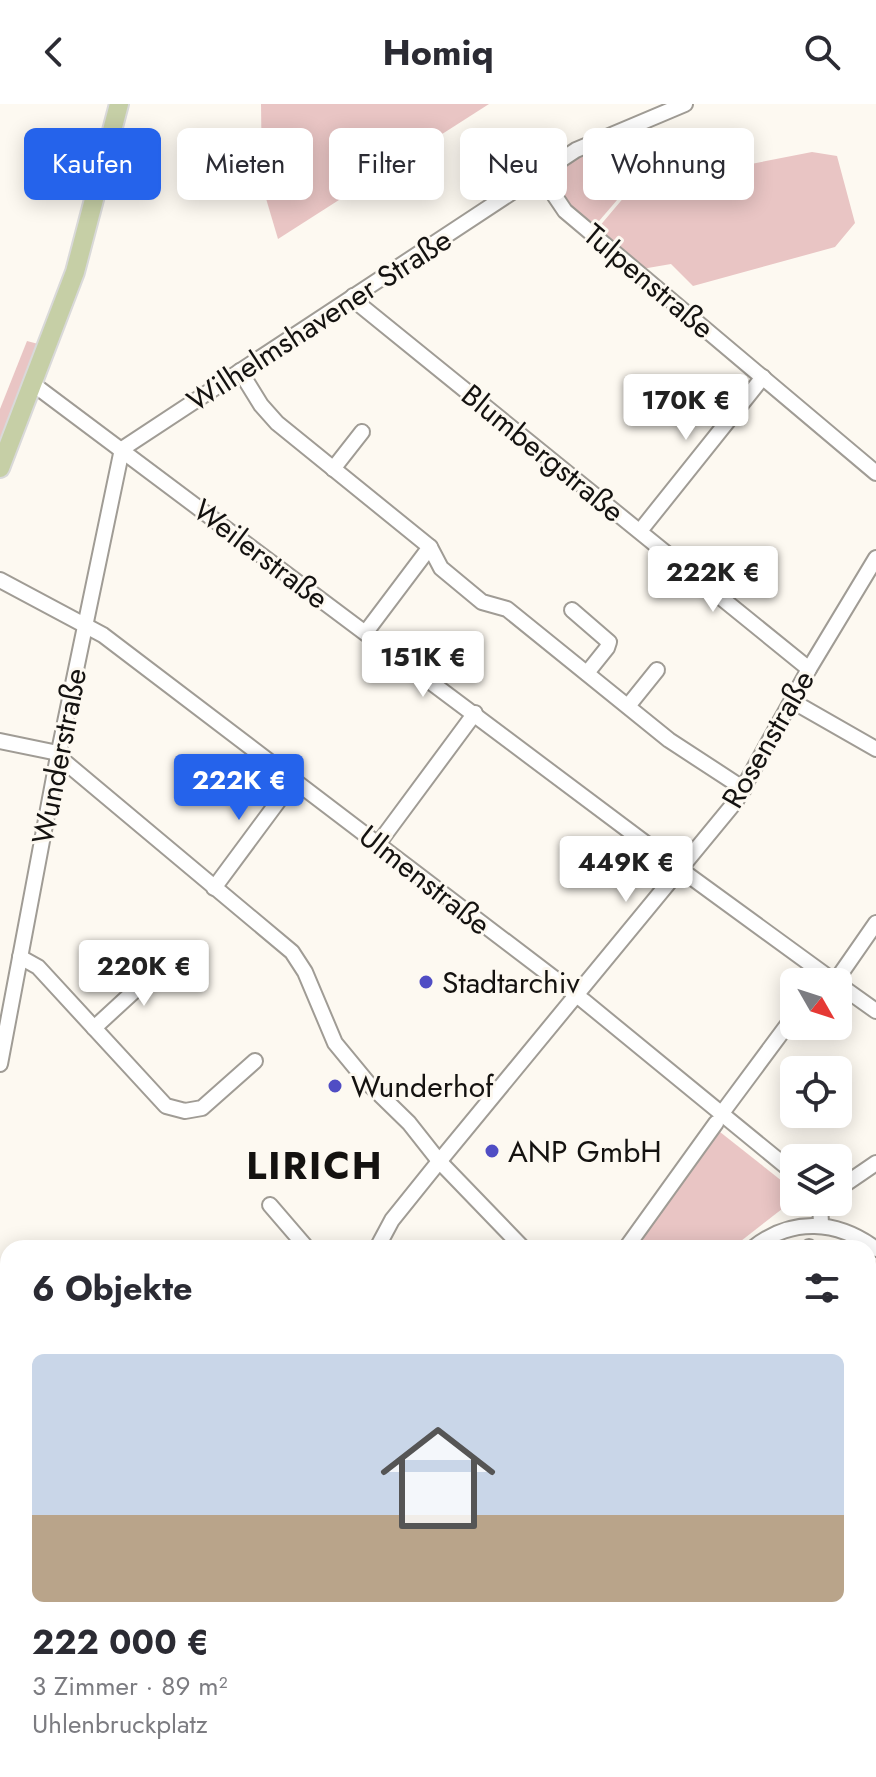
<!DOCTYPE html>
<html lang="de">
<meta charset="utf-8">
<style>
:root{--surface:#fff;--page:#f7f7f7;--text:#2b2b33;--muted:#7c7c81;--accent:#2563eb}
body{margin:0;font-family:Jost,sans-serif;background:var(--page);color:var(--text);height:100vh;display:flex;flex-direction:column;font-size:30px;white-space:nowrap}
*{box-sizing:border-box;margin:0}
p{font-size:26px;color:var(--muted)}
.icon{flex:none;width:44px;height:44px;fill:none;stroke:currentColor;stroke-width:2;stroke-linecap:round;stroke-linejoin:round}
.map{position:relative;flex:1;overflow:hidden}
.sheet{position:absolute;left:0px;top:1136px;width:876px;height:538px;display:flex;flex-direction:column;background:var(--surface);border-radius:24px 24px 0 0;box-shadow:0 4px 20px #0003}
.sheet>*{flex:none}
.guide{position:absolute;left:24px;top:24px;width:828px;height:72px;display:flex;gap:16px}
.needle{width:52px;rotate:129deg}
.fabs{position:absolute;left:780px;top:864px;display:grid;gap:16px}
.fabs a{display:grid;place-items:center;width:72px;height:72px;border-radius:12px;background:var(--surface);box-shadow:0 4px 20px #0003;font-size:40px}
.price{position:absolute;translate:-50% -68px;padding:0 18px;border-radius:8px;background:#fff;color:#222;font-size:26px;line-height:52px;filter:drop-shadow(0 2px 4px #0008)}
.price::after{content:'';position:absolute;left:50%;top:48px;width:24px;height:18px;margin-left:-12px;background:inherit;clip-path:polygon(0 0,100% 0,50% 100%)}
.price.selected{background:var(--accent);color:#fff}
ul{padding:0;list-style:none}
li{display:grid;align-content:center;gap:16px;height:424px;padding:0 32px}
li span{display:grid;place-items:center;height:248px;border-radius:12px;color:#555}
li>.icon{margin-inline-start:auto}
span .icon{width:144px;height:144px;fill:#fffc;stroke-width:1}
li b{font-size:34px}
h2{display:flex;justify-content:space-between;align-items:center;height:96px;padding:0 32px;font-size:34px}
.pill{padding:0 28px;border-radius:12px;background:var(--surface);box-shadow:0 4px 20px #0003;font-size:28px;line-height:72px}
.pill.selected{background:var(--accent);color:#fff}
header{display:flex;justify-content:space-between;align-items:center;height:104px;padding:0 32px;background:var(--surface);font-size:36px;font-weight:700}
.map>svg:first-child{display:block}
.green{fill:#e9c5c4}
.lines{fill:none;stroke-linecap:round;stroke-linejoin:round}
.minor-casing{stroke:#a09c95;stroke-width:18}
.major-casing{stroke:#d9d9d9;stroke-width:22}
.minor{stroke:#fff;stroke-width:14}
.major{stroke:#c6cfa6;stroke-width:18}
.poi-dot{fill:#504dc4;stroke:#fdf9f1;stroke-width:3}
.labels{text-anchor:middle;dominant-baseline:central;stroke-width:6;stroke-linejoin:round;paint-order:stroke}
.street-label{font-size:30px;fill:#141210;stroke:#fdf9f1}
.poi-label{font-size:30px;fill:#141210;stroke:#fdf9f1;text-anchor:start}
.district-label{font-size:38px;font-weight:bold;letter-spacing:2px;fill:#141210;stroke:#fdf9f1}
</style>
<header><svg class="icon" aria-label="back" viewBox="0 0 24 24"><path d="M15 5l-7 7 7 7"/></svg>Homiq<svg class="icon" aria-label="search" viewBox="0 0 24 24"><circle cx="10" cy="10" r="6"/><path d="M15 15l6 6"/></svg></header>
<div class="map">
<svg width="876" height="1673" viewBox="0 0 876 1673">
<rect width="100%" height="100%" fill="#fdf9f1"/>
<g class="green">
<polygon points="261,0 489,0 278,135 262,81"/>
<polygon points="634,22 648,60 593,124 564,100 544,70"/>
<polygon points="812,48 837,52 855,119 835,143 693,182 671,160 636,166 593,130 636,79 660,83 715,67"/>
<polygon points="27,237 42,241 0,341 0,305"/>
<polygon points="720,1028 792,1085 782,1105 732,1144 636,1144"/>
<polygon points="868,1152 876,1157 876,1218 868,1207"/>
<polygon points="868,1271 876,1281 876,1576 868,1574"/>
<polygon points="8,1602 8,1666 482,1666 482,1673 422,1673 422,1671 415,1673 0,1673 0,1603"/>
</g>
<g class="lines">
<defs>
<g id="minor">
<polyline points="540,70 565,107 876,369"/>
<polyline points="353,192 360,201 809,565"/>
<polyline points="240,267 261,301 277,319 430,443 441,464 482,498 507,505 669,636 744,685"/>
<polyline points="33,280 680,765 835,878"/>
<polyline points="333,365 362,328"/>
<polyline points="640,427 763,273"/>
<polyline points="0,476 103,531 584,897 794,1069"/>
<polyline points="572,506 609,538 607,544 587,569"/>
<polyline points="366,528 430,443"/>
<polyline points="792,597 876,645"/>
<polyline points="628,602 657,566"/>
<polyline points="0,637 53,648 292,848 305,868 335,939 368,979 409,1019 439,1057 523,1144"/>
<polyline points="378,740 475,609"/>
<polyline points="214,784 294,676"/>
<polyline points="20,853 38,863 166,1002 185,1007 202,1004 255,957"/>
<polyline points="835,878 876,819"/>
<polyline points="838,880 876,907"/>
<polyline points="94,924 168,856"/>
<polyline points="0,960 58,652 122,345 576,46 685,0"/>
<polyline points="722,1009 794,912"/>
<polyline points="838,1085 876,1059"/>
<polyline points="820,1098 821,1120"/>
<polyline points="270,1101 307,1144"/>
<polyline points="809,1143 809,1144"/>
<polyline points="377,1144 392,1116 433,1065 736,697 809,565 876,454"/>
<polyline points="626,1144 716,1019"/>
<path d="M753,1144C792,1113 837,1116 876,1145"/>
<polyline points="0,1192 8,1195"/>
<polyline points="868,1260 876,1270"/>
<polyline points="0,1466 8,1466"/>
</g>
<polyline id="major" points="0,364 75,168 119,0"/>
</defs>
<use href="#minor" class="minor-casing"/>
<use href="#major" class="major-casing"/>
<use href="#minor" class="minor"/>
<use href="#major" class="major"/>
</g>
<g class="poi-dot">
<circle cx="426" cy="878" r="8"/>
<circle cx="335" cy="982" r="8"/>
<circle cx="492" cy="1047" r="8"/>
</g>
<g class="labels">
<g class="street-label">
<text transform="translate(649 177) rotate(40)">Tulpenstraße</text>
<text transform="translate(319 216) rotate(-33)">Wilhelmshavener Straße</text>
<text transform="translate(543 349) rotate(39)">Blumbergstraße</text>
<text transform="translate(261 450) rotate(37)">Weilerstraße</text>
<text transform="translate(768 635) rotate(-60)">Rosenstraße</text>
<text transform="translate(59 652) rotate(-79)">Wunderstraße</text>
<text transform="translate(425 776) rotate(38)">Ulmenstraße</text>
</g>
<g class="poi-label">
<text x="442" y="878">Stadtarchiv</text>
<text x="351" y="982">Wunderhof</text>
<text x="508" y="1047">ANP GmbH</text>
</g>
<g class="district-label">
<text x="315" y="1061">LIRICH</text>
</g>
</g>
</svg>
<div class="fabs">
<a><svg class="needle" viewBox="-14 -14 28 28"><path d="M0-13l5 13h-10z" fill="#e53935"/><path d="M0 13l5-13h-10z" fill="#7c7c81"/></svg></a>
<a><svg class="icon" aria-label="locate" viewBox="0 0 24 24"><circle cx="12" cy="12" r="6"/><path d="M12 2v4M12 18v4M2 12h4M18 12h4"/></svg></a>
<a><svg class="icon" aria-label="layers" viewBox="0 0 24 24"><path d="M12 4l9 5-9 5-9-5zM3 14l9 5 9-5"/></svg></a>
</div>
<b class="price" style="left:686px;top:338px">170K €</b>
<b class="price" style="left:713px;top:510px">222K €</b>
<b class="price" style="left:423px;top:595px">151K €</b>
<b class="price selected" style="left:239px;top:718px">222K €</b>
<b class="price" style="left:626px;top:800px">449K €</b>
<b class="price" style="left:144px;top:904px">220K €</b>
<div class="guide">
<a class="pill selected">Kaufen</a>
<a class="pill">Mieten</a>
<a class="pill">Filter</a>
<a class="pill">Neu</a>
<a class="pill">Wohnung</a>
</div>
<section class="sheet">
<h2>6 Objekte<svg class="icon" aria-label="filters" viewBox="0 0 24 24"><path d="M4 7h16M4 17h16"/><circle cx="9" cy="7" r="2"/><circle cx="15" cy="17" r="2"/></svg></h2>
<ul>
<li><span style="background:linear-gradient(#c9d6e8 65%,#b9a48a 0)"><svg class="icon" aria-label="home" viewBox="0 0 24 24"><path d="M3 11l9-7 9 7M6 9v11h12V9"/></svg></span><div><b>222 000 €</b><p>3 Zimmer · 89 m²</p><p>Uhlenbruckplatz</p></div></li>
</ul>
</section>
</div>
